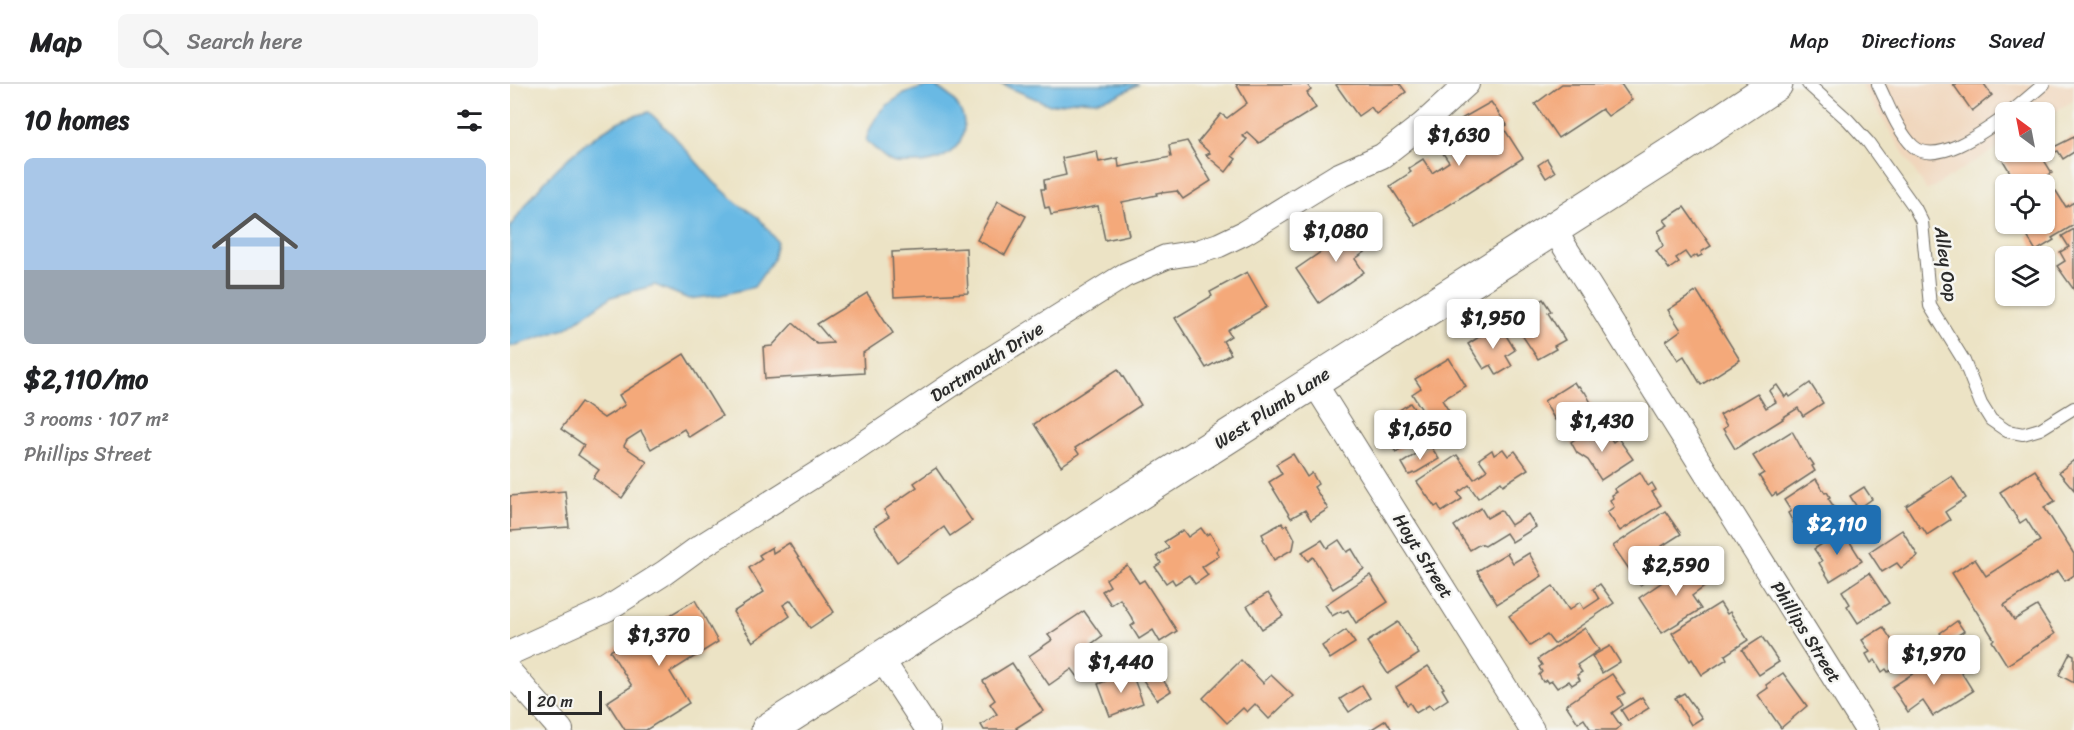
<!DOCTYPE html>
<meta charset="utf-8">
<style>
:root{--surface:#fff;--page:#f6f6f6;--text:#202124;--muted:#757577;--line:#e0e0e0;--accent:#1f6fb2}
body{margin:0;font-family:Sriracha,sans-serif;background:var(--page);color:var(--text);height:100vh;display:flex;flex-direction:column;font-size:22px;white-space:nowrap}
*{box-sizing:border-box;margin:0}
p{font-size:20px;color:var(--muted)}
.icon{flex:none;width:33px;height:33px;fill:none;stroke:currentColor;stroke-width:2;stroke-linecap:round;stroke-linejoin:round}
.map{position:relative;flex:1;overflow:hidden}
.drawer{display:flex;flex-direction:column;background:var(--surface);width:510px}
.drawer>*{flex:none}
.needle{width:39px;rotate:328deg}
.controls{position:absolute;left:1485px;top:18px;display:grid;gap:12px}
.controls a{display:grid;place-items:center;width:60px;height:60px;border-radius:9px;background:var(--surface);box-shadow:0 2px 4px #0004;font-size:30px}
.scale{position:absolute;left:18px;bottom:15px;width:74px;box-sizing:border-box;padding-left:6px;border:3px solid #2b2b2b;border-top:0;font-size:16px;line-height:21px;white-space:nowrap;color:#2b2b2b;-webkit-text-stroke:4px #f6f6f2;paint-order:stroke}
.price{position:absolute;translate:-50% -51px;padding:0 14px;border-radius:6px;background:#fff;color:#222;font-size:20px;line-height:39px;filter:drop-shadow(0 2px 3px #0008)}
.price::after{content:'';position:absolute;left:50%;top:36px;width:18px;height:14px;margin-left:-9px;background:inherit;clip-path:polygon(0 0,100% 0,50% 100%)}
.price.active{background:var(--accent);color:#fff}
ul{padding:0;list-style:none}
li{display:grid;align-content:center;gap:12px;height:318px;padding:0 24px}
li span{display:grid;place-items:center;height:186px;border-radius:9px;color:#555}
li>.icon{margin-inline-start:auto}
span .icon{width:108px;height:108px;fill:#fffc;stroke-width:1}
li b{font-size:26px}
h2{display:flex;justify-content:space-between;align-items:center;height:72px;padding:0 24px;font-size:26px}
header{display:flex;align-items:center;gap:36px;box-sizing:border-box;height:84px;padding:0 30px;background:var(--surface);border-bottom:2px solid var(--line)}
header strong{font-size:28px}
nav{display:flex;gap:33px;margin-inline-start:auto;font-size:21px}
.search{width:420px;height:54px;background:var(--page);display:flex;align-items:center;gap:15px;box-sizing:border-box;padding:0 21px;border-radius:9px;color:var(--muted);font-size:22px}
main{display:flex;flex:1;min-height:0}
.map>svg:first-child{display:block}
.built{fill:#f0d6bc}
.water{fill:#69b9e4;stroke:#4a7288;stroke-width:1.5}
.building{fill:#f4a97a}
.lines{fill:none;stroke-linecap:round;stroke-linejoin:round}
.service-casing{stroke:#6f6b61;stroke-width:14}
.minor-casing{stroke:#6f6b61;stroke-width:26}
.secondary-casing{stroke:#6f6b61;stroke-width:35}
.service{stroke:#fff;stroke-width:12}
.minor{stroke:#fff;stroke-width:24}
.secondary{stroke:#fff;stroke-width:33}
.labels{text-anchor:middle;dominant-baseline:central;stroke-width:5;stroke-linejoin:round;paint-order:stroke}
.street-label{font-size:18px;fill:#2b2b2b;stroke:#f6f6f2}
</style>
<header>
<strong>Map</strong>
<div class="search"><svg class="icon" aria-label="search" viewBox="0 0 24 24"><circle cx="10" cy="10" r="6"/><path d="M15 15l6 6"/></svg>Search here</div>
<nav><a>Map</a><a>Directions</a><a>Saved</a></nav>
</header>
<main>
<section class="drawer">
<h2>10 homes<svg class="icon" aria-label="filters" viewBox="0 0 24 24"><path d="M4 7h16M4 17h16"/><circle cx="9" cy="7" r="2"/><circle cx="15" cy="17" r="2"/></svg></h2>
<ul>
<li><span style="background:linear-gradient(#a9c7e8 60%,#9aa5b1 0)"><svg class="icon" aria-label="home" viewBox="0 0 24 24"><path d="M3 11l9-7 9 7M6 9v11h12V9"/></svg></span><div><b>$2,110/mo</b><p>3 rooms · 107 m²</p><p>Phillips Street</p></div></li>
</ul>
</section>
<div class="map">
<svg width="1564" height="646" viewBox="0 0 1564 646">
<rect width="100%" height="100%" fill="#f6f6f2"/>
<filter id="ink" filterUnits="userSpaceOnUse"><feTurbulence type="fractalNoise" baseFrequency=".0167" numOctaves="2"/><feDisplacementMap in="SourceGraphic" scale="12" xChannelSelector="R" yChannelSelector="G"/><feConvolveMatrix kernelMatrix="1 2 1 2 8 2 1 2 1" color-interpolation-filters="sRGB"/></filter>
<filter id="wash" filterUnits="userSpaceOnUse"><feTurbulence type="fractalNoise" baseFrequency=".008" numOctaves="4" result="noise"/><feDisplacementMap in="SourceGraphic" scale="24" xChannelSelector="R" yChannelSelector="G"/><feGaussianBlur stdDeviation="1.35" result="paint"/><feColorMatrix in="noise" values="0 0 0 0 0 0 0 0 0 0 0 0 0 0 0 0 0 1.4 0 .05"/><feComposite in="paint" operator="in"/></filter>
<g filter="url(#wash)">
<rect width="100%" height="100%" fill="#ece3c5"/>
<polygon class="built" points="1351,0 1564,0 1564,16 1535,34 1534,28 1496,28 1495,59 1417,107"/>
<g class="water">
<polygon points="491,0 629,0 608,11 586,17 569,16 540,21"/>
<path d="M424,2C475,27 457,82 401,79C395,79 387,80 382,78C373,74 364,63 356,57C364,24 392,5 424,2Z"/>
<path d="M139,28L163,51L204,98L227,119L249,134L267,157L263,176L244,203L211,211L179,215L145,201L101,213L55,245L0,263V144C26,101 64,63 108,38C117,33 129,31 139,28Z"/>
</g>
<g id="blocks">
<g class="building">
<polygon points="726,0 797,0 801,6 797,9 806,24 749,59 737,48 732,52 737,55 722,72 726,75 716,88 696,71 700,69 688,58 711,30 717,34 737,19"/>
<polygon points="828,0 890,0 896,8 866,30 861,23 848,32 826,1"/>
<polygon points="1052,0 1111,0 1122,16 1098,32 1092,25 1048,54 1025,20"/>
<polygon points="1443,0 1474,0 1482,11 1462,27"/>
<polygon points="981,18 997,41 993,43 1013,74 906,142 880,102 901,88 899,84 913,75 922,89 939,78 930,65 942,57 950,70 967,60 951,35"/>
<polygon points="1564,53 1564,68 1553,75 1548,67 1532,73 1542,89 1523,100 1507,100 1491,73 1500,68 1534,68"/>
<polygon points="677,57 701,97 673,115 667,107 652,109 652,108 646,109 647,111 612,118 619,151 595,156 588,122 541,131 539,123 535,124 531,105 535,105 534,96 556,91 552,74 587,67 589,78 608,74 609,83 661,73 659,61"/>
<polygon points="1037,75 1045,88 1036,94 1028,81"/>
<polygon points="1546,107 1556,123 1564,118 1564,141 1542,154 1544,156 1526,167 1517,152 1534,142 1534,114"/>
<polygon points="488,117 516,132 495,171 467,156"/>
<polygon points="1174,123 1201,162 1191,168 1192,171 1188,173 1187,171 1180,175 1175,168 1166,174 1169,178 1159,185 1146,167 1153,162 1148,147 1158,141 1154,136"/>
<polygon points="848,137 864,162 845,175 854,188 809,219 786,185 812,167 809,163"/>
<polygon points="1564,145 1564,206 1547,182 1555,177 1550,168 1559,163 1552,152"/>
<polygon points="456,164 458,209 384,213 382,168"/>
<polygon points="737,188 757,223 717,246 721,252 713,257 721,270 696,284 665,234 702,212 700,208"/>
<polygon points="1187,207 1230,276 1191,301 1174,272 1168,276 1156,257 1171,246 1158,226"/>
<polygon points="357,209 383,249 353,269 354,289 255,295 253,263 262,262 283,239 307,260 323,259 307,240"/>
<polygon points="1033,215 1041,227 1038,229 1055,256 1044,262 1046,265 1028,275 1002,236 1012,228 1010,224 1021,217 1023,221"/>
<polygon points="989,240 1005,266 996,272 1002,282 987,291 981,281 974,285 958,260"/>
<polygon points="174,270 212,332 179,353 174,345 141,365 131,347 117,356 114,362 137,378 112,414 83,394 89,386 68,371 74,361 51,345 71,318 94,334 115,321 109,311"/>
<polygon points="939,274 956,302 932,316 945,337 926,349 902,310 911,304 905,295"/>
<polygon points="608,285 631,321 565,364 569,370 551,382 524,340"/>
<polygon points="1064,298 1067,303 1069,302 1073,308 1075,308 1085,326 1053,346 1046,335 1045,336 1034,317"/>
<polygon points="1300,299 1313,319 1293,332 1288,324 1272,334 1273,335 1225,365 1213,345 1217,342 1210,331 1247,309 1256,324 1266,318 1259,307 1267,301 1275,313 1278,310 1280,313"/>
<polygon points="900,319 919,346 886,368 867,341"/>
<polygon points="1078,346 1085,355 1096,348 1103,358 1108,354 1123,375 1091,396 1078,376 1067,369 1061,358"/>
<polygon points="1282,347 1298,376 1300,375 1304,381 1302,382 1305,387 1267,412 1266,409 1262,412 1249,392 1254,389 1243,372"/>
<polygon points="920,361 929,375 907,388 899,391 892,379"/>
<polygon points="993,365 998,372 1005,367 1018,385 993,401 991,398 968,414 959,401 948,409 952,415 932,428 928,421 925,423 907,398 947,371 964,395 977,386 969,375 982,366 984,371"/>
<polygon points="783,370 797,393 802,389 808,400 804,403 818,425 801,436 795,426 781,434 759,398 772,390 766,380"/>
<polygon points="1564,376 1564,406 1549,388"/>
<polygon points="426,384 462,437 440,452 434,443 387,478 364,443 379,433 374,426 407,403 404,399"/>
<polygon points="1525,386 1545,417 1534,423 1564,470 1564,491 1555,497 1548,487 1494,521 1504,536 1527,522 1545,550 1497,581 1482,557 1484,555 1442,489 1465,475 1476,492 1530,457 1516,435 1510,439 1490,408"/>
<polygon points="1130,388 1138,402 1142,399 1146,406 1142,408 1151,421 1110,447 1097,428 1104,423 1100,416 1103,414 1102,411 1107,408 1104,405"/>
<polygon points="1442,392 1456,414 1435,428 1440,436 1417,451 1412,443 1410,444 1396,422"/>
<polygon points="1306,395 1315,409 1317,408 1320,413 1318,414 1324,423 1305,435 1308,439 1295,447 1288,437 1284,440 1278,429 1281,427 1274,416"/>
<polygon points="1354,403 1362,415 1348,425 1340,412"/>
<polygon points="55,407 59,443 0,447 0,412"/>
<polygon points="971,424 977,434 991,426 1001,441 1018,430 1026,443 1002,458 996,449 975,462 970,460 960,466 944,442"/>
<polygon points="1155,427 1171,450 1152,462 1164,479 1130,501 1103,462"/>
<polygon points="772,439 774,442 777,440 785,455 783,465 764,476 753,455 754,454 752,450"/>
<polygon points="691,444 696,451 700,449 709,464 706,467 709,472 692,483 698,491 685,500 679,491 665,500 662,495 656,499 645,483 651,479 647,472 659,464 654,458 673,446 678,453"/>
<polygon points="1392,446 1408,472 1391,484 1387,479 1372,488 1359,468"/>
<polygon points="1333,447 1352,477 1320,497 1309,479 1312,477 1304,465"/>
<polygon points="812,456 817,464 829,456 837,468 842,465 854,485 823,505 803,473 798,477 792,468"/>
<polygon points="279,459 324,528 300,544 281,516 273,521 280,532 243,558 223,528 254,508 239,484 252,475 249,471 262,463 263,469"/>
<polygon points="997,469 1003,479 1019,469 1032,492 987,520 967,487"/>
<polygon points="1186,475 1201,498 1182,512 1191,525 1152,549 1129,514"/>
<polygon points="617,481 629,499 634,496 667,547 650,558 643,546 629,555 621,542 625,539 610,515 601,521 592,507 600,502 596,495"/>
<polygon points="1359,489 1379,519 1348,539 1337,522 1340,520 1332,507"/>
<polygon points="860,491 878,518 846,539 838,526 832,529 831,527 822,532 815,521"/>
<polygon points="1090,500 1104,519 1044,560 1037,551 1020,562 999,532 1043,502 1059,526 1070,518 1074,525 1089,515 1083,505"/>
<polygon points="758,509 773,532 752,545 737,522"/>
<polygon points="185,516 208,558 160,588 179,619 136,646 115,646 97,618 122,602 100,567"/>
<polygon points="1210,519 1217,530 1220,528 1238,556 1215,571 1217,575 1192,591 1182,575 1180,577 1162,549"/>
<polygon points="574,527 592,552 580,561 584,568 575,575 581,584 568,593 562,585 539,601 519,572 542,556 538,551"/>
<polygon points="1447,537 1454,547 1436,559 1430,549"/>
<polygon points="888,538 909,570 878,590 857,558"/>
<polygon points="1373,543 1383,558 1386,556 1389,560 1386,562 1393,574 1391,575 1393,578 1389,581 1387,578 1382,581 1384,584 1378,588 1376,585 1372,588 1365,576 1361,579 1356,570 1360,568 1352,556"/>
<polygon points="1075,544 1089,566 1067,581 1072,588 1067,591 1070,596 1062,601 1059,597 1047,604 1042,597 1038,599 1036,596 1033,598 1029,591 1032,588 1029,583 1032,581 1028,575"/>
<polygon points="836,546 845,559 820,575 812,562"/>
<polygon points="1252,553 1269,578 1249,591 1232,566"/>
<polygon points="1100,562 1110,578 1092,589 1082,572"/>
<polygon points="1438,567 1463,607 1423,632 1413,617 1398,628 1382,603"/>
<polygon points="1560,569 1564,571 1564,599 1549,591"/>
<polygon points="731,576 753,599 761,591 783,612 759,635 745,620 737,628 733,624 717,639 693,614"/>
<polygon points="639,577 661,607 647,616 626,586"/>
<polygon points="502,579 533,627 506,644 508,646 474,646 471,641 487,630 480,620 485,616 473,597"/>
<polygon points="918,582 934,604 932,605 938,615 923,625 919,621 906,629 900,619 897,621 886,603"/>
<polygon points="621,587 633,619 600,632 588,600"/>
<polygon points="1273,589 1297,622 1271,644 1248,611 1258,604 1256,601"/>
<polygon points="1102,590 1115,609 1108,613 1113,621 1102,629 1111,642 1105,646 1081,646 1074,635 1068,639 1056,621"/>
<polygon points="852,601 860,614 839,628 830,615"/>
<polygon points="1174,609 1192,634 1181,641 1165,614"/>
<polygon points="1132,613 1139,624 1118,637 1111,626"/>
<polygon points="876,636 882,646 860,646"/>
</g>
</g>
</g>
<g filter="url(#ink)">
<use href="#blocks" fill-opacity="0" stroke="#6f6b61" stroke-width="1.5"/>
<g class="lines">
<defs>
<g id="service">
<polyline points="1298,0 1338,36 1358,58 1405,124 1412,138 1420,222 1454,277 1471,320 1481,336 1497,347 1513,350 1530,345 1564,324"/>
<path d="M1368,0C1377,18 1388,48 1403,62C1426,83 1475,47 1496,32"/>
<polyline points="1501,28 1534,0"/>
</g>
<g id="minor">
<polyline points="1043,144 1357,646"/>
<polyline points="803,297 1022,646"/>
<polyline points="0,569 97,525 154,489 187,465 343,367 462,287 615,191 656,173 688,168 709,161 734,149 827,92 872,72 912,41 957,0"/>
<polyline points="371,574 418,646"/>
<polyline points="0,588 51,646"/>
</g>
<polyline id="secondary" points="258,646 1167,66 1266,0"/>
</defs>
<use href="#service" class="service-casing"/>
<use href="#minor" class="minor-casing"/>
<use href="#secondary" class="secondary-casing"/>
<use href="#service" class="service"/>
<use href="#minor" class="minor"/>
<use href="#secondary" class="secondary"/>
</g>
</g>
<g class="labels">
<g class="street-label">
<text transform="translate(1436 180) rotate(82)">Alley Oop</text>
<text transform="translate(477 278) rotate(-33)">Dartmouth Drive</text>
<text transform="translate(762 324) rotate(-33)">West Plumb Lane</text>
<text transform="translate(913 472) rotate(58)">Hoyt Street</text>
<text transform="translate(1296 548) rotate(58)">Phillips Street</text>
</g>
</g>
</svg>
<div class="controls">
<a><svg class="needle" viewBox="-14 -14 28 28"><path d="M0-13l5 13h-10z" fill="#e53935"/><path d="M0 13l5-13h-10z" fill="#757577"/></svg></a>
<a><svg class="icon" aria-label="locate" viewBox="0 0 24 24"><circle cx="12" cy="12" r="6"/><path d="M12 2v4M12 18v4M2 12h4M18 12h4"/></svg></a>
<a><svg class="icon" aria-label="layers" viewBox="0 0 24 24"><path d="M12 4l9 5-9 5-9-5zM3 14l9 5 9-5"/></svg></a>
</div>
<div class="scale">20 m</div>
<b class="price" style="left:949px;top:83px">$1,630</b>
<b class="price" style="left:826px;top:179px">$1,080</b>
<b class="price" style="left:983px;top:266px">$1,950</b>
<b class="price" style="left:1092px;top:369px">$1,430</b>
<b class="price" style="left:910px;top:377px">$1,650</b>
<b class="price active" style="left:1327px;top:472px">$2,110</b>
<b class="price" style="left:1166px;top:513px">$2,590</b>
<b class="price" style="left:149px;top:583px">$1,370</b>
<b class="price" style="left:1424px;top:602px">$1,970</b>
<b class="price" style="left:611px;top:610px">$1,440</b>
</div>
</main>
